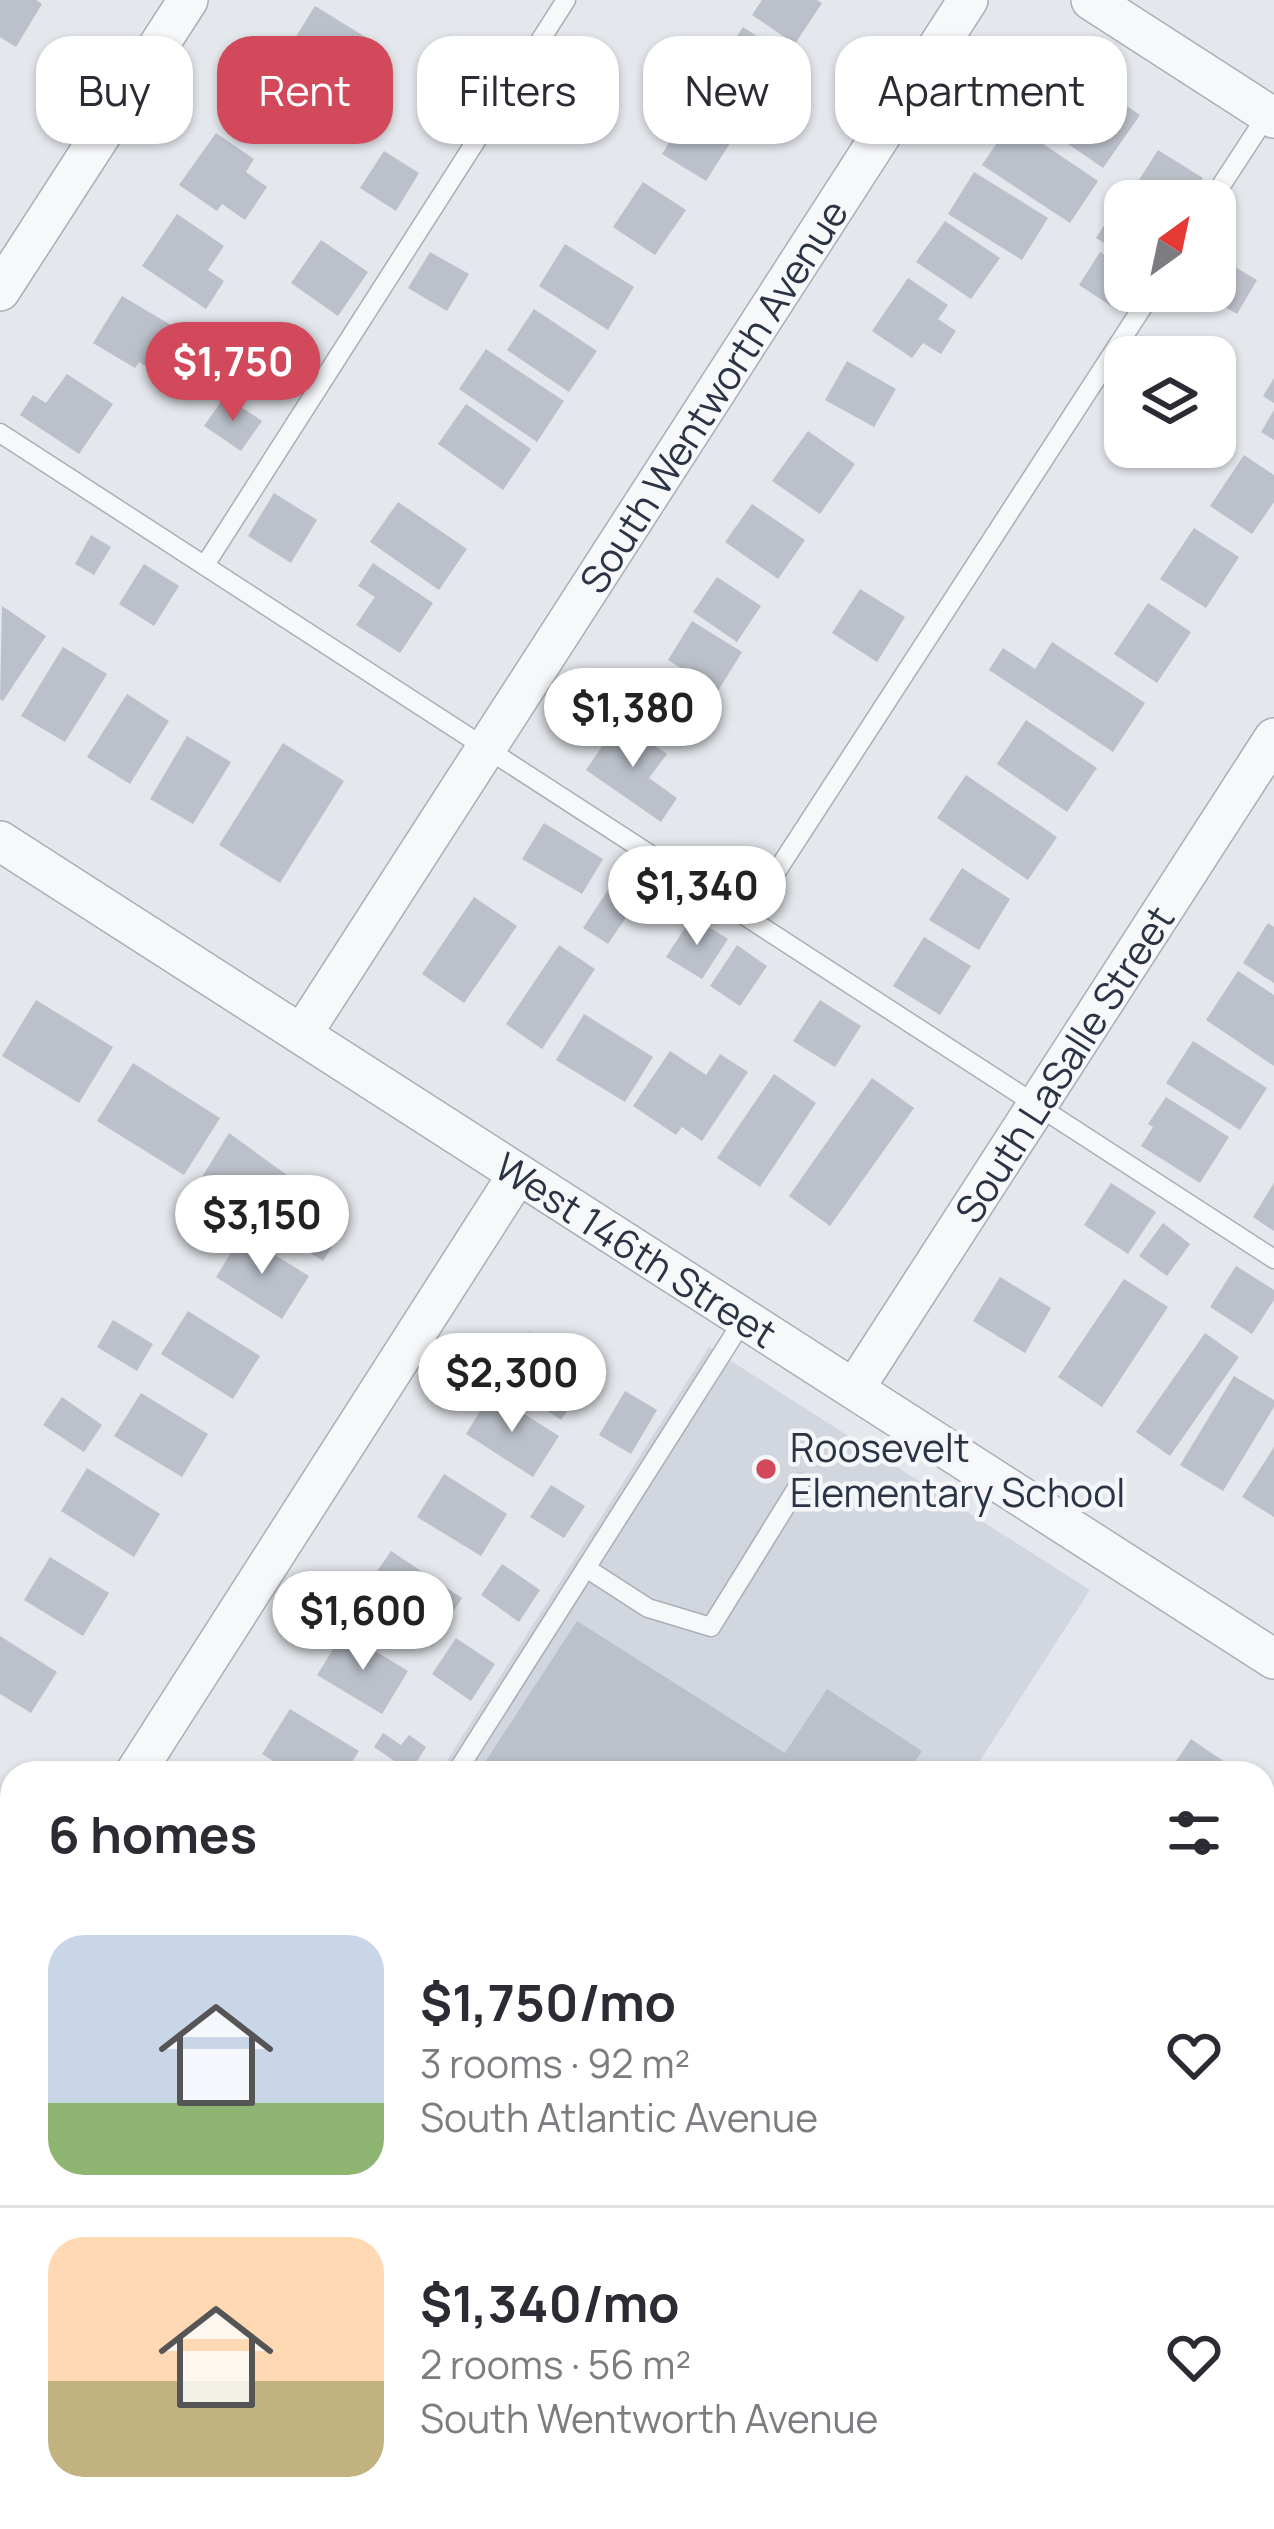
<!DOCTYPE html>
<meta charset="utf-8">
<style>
:root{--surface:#fff;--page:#f7f7f7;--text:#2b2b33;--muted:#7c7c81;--line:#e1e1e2;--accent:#d1495b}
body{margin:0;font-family:Manrope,sans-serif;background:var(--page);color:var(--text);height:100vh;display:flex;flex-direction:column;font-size:45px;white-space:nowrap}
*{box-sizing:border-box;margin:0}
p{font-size:39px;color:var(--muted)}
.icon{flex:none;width:66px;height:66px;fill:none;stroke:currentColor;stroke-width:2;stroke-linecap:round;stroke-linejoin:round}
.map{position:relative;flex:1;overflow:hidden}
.sheet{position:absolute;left:0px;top:1761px;width:1275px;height:768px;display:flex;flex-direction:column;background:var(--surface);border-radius:36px 36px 0 0;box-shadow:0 3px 9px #0004}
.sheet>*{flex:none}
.guide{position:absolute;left:36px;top:36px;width:1203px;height:108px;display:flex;gap:24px}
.needle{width:78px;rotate:33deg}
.buttons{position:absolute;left:1104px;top:180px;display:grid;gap:24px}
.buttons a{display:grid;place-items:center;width:132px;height:132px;border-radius:24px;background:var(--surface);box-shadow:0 3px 9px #0004;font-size:60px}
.price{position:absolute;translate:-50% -102px;padding:0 27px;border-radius:42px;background:#fff;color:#222;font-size:39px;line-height:78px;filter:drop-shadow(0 3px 6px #0008)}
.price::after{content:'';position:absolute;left:50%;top:72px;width:36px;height:27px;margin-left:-18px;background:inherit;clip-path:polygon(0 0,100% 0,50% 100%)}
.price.current{background:var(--accent);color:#fff}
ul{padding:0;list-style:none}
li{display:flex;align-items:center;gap:36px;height:300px;padding:0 48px}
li+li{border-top:3px solid var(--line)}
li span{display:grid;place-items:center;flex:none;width:336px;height:240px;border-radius:36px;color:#555}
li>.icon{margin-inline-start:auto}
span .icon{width:144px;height:144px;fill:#fffc;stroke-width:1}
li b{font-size:51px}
h2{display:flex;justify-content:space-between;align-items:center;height:144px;padding:0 48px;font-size:51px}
.chip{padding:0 42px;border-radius:36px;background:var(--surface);box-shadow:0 3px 9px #0004;font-size:42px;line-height:108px}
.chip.current{background:var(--accent);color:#fff}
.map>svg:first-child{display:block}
.built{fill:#d2d6de}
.building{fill:#bbc0ca}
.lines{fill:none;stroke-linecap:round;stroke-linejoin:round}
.service-casing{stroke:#a9aeb7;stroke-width:21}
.minor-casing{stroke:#a9aeb7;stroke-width:42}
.service{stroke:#f7f8fa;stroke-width:18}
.minor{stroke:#f7f8fa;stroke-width:39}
.poi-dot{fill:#d1495b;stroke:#f4f6f9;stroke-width:4.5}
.labels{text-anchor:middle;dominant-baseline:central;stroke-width:9;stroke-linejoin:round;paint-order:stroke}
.street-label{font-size:39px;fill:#2b3445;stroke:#f4f6f9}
.poi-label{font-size:39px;fill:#2b3445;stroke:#f4f6f9;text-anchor:start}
</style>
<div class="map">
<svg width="1274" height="2529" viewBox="0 0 1274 2529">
<rect width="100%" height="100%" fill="#e4e7ec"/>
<g class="built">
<polygon points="709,1347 1090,1590 972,1773 439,1773"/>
<polygon points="12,2479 12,2517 492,2517 484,2529 14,2529 6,2503"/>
</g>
<g class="building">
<polygon points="0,0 36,0 42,4 16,47 0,37"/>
<polygon points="762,0 817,0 822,3 795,44 752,15"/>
<polygon points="315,6 380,46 353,89 331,76 325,85 282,59"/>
<polygon points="743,27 786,55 753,107 710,80"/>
<polygon points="572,57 611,82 589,116 551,90"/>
<polygon points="1059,59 1140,115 1103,168 1022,112"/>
<polygon points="266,68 307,97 280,136 239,107"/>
<polygon points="695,101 739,129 706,181 662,154"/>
<polygon points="1011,122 1098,181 1070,223 982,165"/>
<polygon points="216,133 254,159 246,172 267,187 245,220 222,204 217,211 179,185"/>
<polygon points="1158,150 1203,178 1188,201 1148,201 1132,191"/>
<polygon points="384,151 419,173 396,211 360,188"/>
<polygon points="974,172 1048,218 1022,260 948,214"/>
<polygon points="643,182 686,210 655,255 613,227"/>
<polygon points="1122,197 1125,199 1125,256 1096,238"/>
<polygon points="177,214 224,246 208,270 224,281 206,309 142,266"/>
<polygon points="945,221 1000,258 971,299 916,262"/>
<polygon points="321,240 368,272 338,316 291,283"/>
<polygon points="565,244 634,287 608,330 539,286"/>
<polygon points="430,252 469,274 447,311 408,288"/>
<polygon points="1100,252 1125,268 1125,291 1130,291 1117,310 1079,285"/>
<polygon points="1215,255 1257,280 1237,314 1199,291 1215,291"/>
<polygon points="908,278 948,305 938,319 956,331 941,354 923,343 912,358 872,331"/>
<polygon points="122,296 201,343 175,385 139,362 135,368 93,343"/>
<polygon points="534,309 597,351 569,392 507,350"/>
<polygon points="486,349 564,401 537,442 459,389"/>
<polygon points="847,361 896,389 874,427 825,400"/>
<polygon points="67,374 113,404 79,454 20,415 33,395 46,403"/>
<polygon points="1274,378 1274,403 1263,396"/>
<polygon points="225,396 262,421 241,451 204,426"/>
<polygon points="466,404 531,449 503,490 438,444"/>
<polygon points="1274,410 1274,440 1261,432"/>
<polygon points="808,431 855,464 820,514 772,481"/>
<polygon points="1244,455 1274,475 1274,502 1252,534 1210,506"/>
<polygon points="274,493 317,520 291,563 248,536"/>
<polygon points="398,502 467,549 439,590 370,542"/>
<polygon points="752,504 805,540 778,579 725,542"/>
<polygon points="1194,528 1239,557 1206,608 1160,579"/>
<polygon points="91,535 111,547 94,575 75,564"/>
<polygon points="373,563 433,603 400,653 356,625 375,597 358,586"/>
<polygon points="144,564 179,586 154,626 119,604"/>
<polygon points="717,577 761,606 737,642 693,612"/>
<polygon points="860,589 905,617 877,662 832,633"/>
<polygon points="1148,603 1191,632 1157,683 1114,654"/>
<polygon points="2,606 46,636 3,701 0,699"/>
<polygon points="692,621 742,652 718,691 668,660"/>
<polygon points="1052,642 1145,703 1113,752 989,670 1003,648 1035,669"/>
<polygon points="63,647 107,674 65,742 21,716"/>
<polygon points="671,672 713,701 681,747 640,718"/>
<polygon points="127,694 169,721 130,784 87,757"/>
<polygon points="1026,720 1097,768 1067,812 997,764"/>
<polygon points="619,721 667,754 649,778 677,798 661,822 586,770"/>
<polygon points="187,736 231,762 193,824 150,799"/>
<polygon points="283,743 344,781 280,883 219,845"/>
<polygon points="966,775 1057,837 1028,880 937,818"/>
<polygon points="544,823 603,859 582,894 522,859"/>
<polygon points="623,867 648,885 608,944 583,928"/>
<polygon points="962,868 1010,899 979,950 929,920"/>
<polygon points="474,897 517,926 464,1003 422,974"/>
<polygon points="692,917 728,939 702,979 666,957"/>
<polygon points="1268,923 1274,927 1274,983 1243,963"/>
<polygon points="924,937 971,966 940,1015 893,986"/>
<polygon points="559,945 595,969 542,1049 506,1024"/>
<polygon points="737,945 767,966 740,1006 710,986"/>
<polygon points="1238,971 1274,995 1274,1066 1206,1020"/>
<polygon points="36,1000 113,1047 79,1103 2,1056"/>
<polygon points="820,1000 861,1026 835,1067 793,1041"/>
<polygon points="584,1014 653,1057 625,1102 556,1060"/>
<polygon points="1193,1041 1267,1088 1240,1130 1166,1083"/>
<polygon points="670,1051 706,1075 720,1054 748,1072 702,1141 682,1127 676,1135 633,1106"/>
<polygon points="133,1063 220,1118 184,1175 97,1121"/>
<polygon points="774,1074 816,1103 760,1187 717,1158"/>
<polygon points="872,1078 914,1108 830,1226 789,1196"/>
<polygon points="1166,1097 1229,1137 1200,1183 1141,1146 1153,1127 1148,1124"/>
<polygon points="229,1133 349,1220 323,1261 199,1182"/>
<polygon points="1111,1183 1156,1212 1128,1254 1084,1225"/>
<polygon points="1274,1183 1274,1231 1253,1217"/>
<polygon points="1163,1223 1190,1244 1167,1276 1139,1256"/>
<polygon points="242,1235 309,1276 282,1319 216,1277"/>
<polygon points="1236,1266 1274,1290 1274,1300 1252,1334 1210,1307"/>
<polygon points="1000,1277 1051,1308 1025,1353 973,1321"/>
<polygon points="1124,1279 1168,1307 1102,1407 1058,1377"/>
<polygon points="188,1311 260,1356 233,1399 161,1354"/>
<polygon points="113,1320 153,1344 137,1371 97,1347"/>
<polygon points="529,1332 592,1375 561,1420 498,1378"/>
<polygon points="1205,1333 1239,1357 1170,1456 1136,1432"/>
<polygon points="1234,1376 1274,1400 1274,1407 1223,1491 1180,1465"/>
<polygon points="625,1391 657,1410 631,1454 599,1435"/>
<polygon points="141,1393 208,1434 182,1477 114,1436"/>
<polygon points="491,1393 559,1436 533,1477 466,1434"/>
<polygon points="62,1397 102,1425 84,1452 43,1425"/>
<polygon points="1274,1447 1274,1517 1242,1497"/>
<polygon points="87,1468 160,1514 134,1557 61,1511"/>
<polygon points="444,1474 507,1514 481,1556 417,1517"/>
<polygon points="551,1485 585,1506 564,1538 530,1517"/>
<polygon points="391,1551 462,1598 435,1640 363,1592"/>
<polygon points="50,1557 109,1593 83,1636 24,1600"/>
<polygon points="502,1564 540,1590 519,1622 481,1595"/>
<polygon points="577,1621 785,1753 827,1689 922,1751 908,1773 478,1773"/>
<polygon points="344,1632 408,1671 382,1714 317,1675"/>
<polygon points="0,1636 57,1672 31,1713 0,1694"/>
<polygon points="456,1638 495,1664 471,1701 432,1674"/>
<polygon points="290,1709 359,1751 345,1773 292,1773 262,1754"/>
<polygon points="383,1733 401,1745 409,1735 426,1747 410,1772 374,1747"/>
<polygon points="1191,1739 1235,1769 1232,1773 1168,1773"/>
<polygon points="1274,2127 1274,2247 1263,2239 1263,2144"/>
<polygon points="0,2193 12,2201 12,2260 0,2252"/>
<polygon points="2,2350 12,2356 12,2408 0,2401"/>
<polygon points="74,2517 231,2517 224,2529 92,2529"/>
<polygon points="654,2517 711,2517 704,2529 646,2529"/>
<polygon points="1034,2517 1113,2517 1106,2529 1027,2529"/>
<polygon points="1193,2517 1228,2517 1245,2529 1185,2529"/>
</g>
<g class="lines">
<defs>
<g id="service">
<polyline points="1211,201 1271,109"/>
<polyline points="0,433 1274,1259"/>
<polyline points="205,565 566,0"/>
<polyline points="747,917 1153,291"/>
<polyline points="586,1568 648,1608 711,1627 800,1483"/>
<polyline points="456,1773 744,1319"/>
<polyline points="40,2517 46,2529"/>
<polyline points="245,2529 253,2517"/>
<polyline points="387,2529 394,2517"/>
</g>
<g id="minor">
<polyline points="1091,0 1274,118"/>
<polyline points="0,291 188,0"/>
<path id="s1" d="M0,841L1274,1659"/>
<path id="s2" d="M302,1034L968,0"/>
<path id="s3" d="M854,1389L1274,738"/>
<polyline points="135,1773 518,1174"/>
<polyline points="1263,1938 1274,1921"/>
<polyline points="0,1985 12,1966"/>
<polyline points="885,2529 893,2517"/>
</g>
</defs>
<use href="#service" class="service-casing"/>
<use href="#minor" class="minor-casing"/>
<use href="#service" class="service"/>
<use href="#minor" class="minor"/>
</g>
<circle class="poi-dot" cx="766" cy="1469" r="12"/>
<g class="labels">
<g class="street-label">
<text stroke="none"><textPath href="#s2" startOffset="759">South Wentworth Avenue</textPath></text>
<text stroke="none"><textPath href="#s3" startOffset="387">South LaSalle Street</textPath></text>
<text stroke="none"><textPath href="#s1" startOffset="756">West 146th Street</textPath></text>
</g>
<g class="poi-label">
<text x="790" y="1447">Roosevelt<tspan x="790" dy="45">Elementary School</tspan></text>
</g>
</g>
</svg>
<div class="buttons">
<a><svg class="needle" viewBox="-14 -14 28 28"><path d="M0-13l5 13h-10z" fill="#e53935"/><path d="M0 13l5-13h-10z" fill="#7c7c81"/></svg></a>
<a><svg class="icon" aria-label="layers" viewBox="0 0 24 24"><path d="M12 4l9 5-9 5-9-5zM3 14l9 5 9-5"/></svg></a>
</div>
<b class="price current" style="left:233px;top:424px">$1,750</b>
<b class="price" style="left:633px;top:770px">$1,380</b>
<b class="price" style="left:697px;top:948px">$1,340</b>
<b class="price" style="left:262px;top:1277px">$3,150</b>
<b class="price" style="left:512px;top:1435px">$2,300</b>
<b class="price" style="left:363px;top:1673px">$1,600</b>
<div class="guide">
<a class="chip">Buy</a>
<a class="chip current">Rent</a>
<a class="chip">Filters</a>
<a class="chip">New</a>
<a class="chip">Apartment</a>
</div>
<section class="sheet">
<h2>6 homes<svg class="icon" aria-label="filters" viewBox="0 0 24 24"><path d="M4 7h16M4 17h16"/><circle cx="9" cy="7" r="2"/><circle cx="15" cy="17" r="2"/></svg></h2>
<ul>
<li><span style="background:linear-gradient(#c9d6e8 70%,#8fb573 0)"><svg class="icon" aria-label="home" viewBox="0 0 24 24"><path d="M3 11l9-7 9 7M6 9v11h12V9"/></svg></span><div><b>$1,750/mo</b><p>3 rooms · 92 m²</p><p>South Atlantic Avenue</p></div><svg class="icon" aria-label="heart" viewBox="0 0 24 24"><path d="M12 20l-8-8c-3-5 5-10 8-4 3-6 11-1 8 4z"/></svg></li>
<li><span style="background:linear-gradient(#ffd9b3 60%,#c2b280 0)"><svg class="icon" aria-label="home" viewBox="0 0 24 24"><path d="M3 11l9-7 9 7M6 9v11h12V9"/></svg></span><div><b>$1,340/mo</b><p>2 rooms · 56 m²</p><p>South Wentworth Avenue</p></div><svg class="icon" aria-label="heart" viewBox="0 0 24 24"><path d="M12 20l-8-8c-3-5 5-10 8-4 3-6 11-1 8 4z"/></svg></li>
</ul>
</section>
</div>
